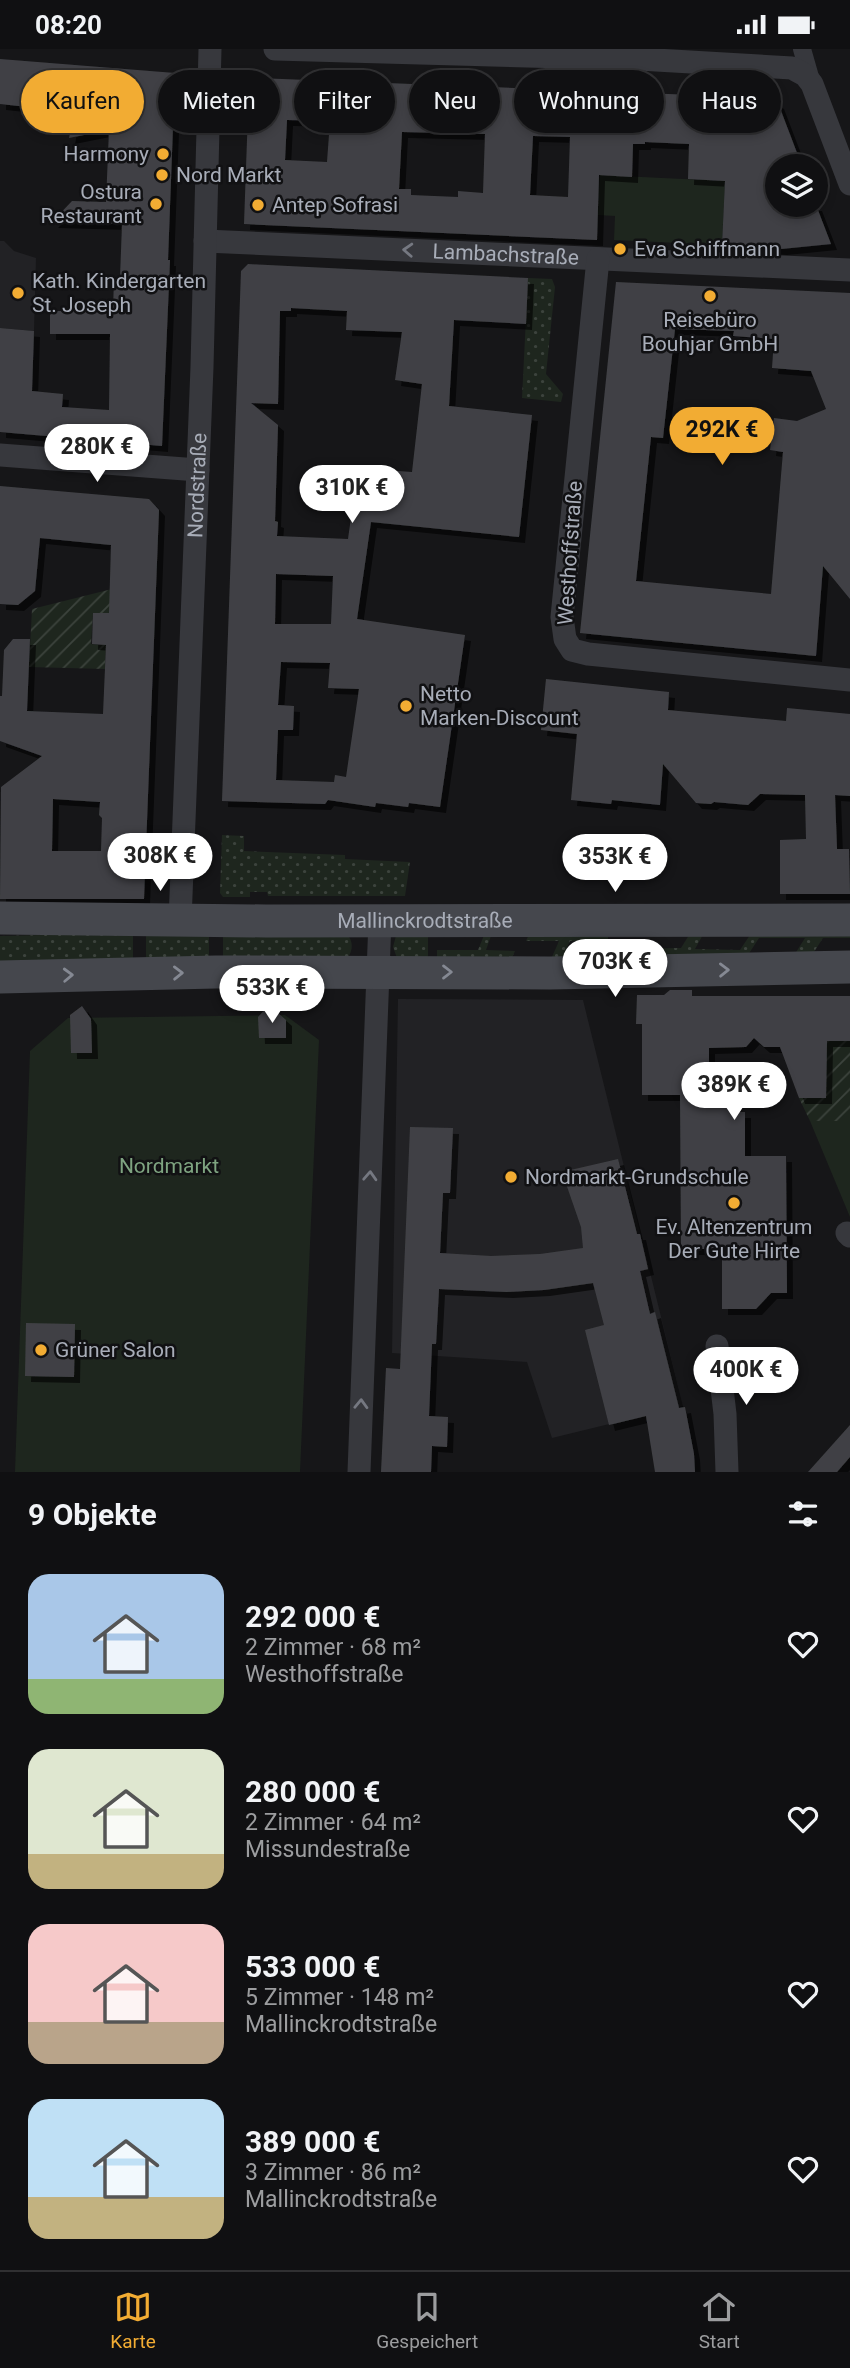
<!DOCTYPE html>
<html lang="de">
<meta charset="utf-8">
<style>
:root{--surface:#101012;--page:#1e1e20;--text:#f1f3f6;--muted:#9c9d9f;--line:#303032;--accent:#f2ac33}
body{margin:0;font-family:Roboto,sans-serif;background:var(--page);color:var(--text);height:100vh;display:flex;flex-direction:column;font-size:26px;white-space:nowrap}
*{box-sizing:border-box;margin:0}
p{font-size:23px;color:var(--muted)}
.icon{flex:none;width:38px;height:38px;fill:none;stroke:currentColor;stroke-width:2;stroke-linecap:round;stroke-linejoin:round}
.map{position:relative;height:1423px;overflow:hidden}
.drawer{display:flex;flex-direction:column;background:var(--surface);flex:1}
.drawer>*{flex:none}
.guide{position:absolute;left:21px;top:21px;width:808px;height:63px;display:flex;gap:14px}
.fabs{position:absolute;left:765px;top:105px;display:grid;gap:14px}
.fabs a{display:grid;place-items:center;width:63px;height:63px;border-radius:50%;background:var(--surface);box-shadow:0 4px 10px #0003,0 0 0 2px var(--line);font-size:35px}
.price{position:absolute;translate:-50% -60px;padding:0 16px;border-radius:24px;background:#fff;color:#222;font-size:23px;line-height:46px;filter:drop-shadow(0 2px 4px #0008)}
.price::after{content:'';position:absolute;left:50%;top:42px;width:21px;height:16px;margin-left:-10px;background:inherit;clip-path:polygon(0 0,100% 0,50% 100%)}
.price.active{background:var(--accent);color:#111}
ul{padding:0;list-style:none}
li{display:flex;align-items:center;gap:21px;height:175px;padding:0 28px}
li span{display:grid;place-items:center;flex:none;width:196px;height:140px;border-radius:21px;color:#555}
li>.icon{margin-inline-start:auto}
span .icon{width:84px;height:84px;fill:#fffc;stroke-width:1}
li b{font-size:30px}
h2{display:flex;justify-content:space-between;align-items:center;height:84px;padding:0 28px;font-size:30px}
.chip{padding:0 24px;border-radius:32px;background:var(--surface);box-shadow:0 4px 10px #0003,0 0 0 2px var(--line);font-size:24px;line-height:63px}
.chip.active{background:var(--accent);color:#111}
.status{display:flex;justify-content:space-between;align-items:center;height:49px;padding:0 35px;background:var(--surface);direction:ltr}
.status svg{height:19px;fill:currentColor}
.tab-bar{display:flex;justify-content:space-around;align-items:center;height:98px;border-top:2px solid var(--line);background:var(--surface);font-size:19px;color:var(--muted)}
.tab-bar a{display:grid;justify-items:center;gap:4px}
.tab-bar .active{color:var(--accent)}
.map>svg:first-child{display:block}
.built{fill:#222225}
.grass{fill:url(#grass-dots)}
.park{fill:#1e261e}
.garden{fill:url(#garden-furrows)}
.building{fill:#404145;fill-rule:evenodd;filter:url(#shadow)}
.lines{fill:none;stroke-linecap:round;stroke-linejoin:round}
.pedestrian{stroke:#37383d;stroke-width:18}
.minor{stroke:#37383d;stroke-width:23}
.secondary{stroke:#45474d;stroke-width:33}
.oneway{stroke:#757881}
.oneway2{stroke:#858993}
.poi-dot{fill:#f2ac33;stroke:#111113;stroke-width:2.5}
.labels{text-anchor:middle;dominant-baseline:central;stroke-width:5;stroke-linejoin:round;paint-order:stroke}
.poi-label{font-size:21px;fill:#a8adb8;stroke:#111113;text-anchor:start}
.street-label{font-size:21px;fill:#a8adb8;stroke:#111113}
.park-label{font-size:21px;fill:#7ea380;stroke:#111113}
</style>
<div class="status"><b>08:20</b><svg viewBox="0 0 49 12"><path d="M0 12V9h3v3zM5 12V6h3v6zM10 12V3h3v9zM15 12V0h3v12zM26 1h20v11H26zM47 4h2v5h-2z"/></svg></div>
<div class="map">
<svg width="850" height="1423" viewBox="0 0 850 1423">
<defs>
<pattern id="grass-dots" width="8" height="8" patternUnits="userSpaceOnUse" patternTransform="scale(1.75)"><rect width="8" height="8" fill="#1e261e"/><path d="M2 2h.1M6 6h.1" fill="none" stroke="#3c433d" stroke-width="1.8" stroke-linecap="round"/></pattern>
<pattern id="garden-furrows" width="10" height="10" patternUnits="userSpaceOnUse" patternTransform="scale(1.75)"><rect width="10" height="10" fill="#1e261e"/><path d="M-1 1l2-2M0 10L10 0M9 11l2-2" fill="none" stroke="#3c433d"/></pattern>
<filter id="shadow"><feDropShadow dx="6" dy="6" stdDeviation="0" flood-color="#0009"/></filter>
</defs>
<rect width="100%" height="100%" fill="#161618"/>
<g class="built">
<polygon points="0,192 4,192 14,202 36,209 34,282 0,279"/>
<polygon points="398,950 583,951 683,1357 552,1389 527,1313 392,1304"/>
</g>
<g class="grass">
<polygon points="528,229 552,230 555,238 546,325 563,345 561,353 522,349"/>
<polygon points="222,786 244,787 244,802 345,806 345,810 410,813 405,847 268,847 267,843 250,843 250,848 223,848 220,844"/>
<polygon points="428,881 428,913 397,909 393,898 396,887"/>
<polygon points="531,881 608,882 608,893 570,892 563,908 552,908 559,892 526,892"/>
<polygon points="850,881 850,889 823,889 810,909 793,908 805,889 759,889 746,909 620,913 620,900 681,899 691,883 705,882 695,900 740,901 752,883"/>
<polygon points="209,882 209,914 146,914 146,884"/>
<path d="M223,882L346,884C354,893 353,901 347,910L223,914Z"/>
<polygon points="133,884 133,914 0,917 0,887"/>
<polygon points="485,884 492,884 486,901 515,902 510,913 437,913 437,901 478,901"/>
</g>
<g class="park">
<polygon points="600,126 725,132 722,196 614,191 615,167 598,166"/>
<polygon points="285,966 319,991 300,1423 15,1423 30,1002 68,969"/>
<polygon points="810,1072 850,1072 850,1168"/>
</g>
<g class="garden">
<polygon points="116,539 109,566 105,564 93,564 91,595 106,596 105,620 29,618 32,560"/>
<polygon points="823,992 850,992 850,1072 810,1072 799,1049 826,1048 826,1014"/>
</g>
<g class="building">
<polygon points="0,10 175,24 168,211 170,211 162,397 0,383 0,279 34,282 32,342 63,345 62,358 109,361 110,285 50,285 50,262 113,262 114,229 120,229 122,175 52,173 72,152 106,153 109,81 69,89 74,63 0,55"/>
<path d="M256,29L771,49L778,54L802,117H777V156H816L831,195L781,200L722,196L725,132L688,130L689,95L645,93V95H633L632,128L599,126L597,191L244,175L249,35ZM287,71L330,72L327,113L285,111ZM402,83L485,85L483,144L458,142V148L434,147L411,146V140H399ZM533,87L570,88L568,148L530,146Z"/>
<path d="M248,215L528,229L526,275L454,271L449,357L532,366L519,488L371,473L357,570L465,586L440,758L409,754L408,758L376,754L375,758L328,751L325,755L222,752L241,222ZM291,259L347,262L346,281L402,283L395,331L422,335L412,423L358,419L348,490L277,487L278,473L275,472L278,376L251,354L278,355L280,262H291ZM276,525L333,527L331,575H275ZM281,613L330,614L328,639L359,640L346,728L335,726L334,733L276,731L278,681H293L294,657L278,656Z"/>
<path d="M616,233L850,244V550L823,517L816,607L580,584ZM675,280L734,282L733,287L774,290L772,319L811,322L826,360L797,372L774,369L770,401L783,403L771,545L636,532L651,388L663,389Z"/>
<path d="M0,437L149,450L159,461L144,850H0L1,738L42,707L0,692V647H2L4,601L13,590H30L27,662L103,665L106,596L92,595L93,564H109L111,496L40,489L35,542L18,556L0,555ZM53,750L100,753L99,766L102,769L101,802H52Z"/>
<polygon points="546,630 669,643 668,661 786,672 787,659 850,665 850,747 835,746 837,800 849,800 850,845 780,845 780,791 806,790 805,746 760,745 748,756 714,753 711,755 696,754 663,715 660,756 612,751 611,755 571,751 577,685 541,681"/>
<polygon points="670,941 692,941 692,947 850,947 850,992 827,992 826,1049 799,1049 780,998 764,998 754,989 746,998 709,999 709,1047 722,1048 736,1063 745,1063 745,1107 786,1107 787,1244 771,1244 756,1260 722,1260 722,1200 681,1200 680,1046 642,1046 642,975 636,975 637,946 664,946"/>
<polygon points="269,956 286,971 286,989 259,989 258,968"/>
<polygon points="82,957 91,970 92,1004 71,1004 70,966"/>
<polygon points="410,1078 453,1079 450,1144 443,1144 440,1204 491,1207 540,1205 583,1199 581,1178 562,1123 618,1110 637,1185 640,1185 648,1220 640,1222 650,1265 655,1263 679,1359 685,1358 694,1405 695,1423 655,1423 646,1367 609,1376 585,1281 604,1276 593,1234 544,1241 507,1243 439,1240 436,1295 432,1295 429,1367 448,1368 447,1398 432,1397 431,1423 381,1423 386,1319 400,1320"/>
<polygon points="26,1274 75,1275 74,1328 25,1327"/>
<polygon points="850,1376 850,1408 837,1423 808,1423"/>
</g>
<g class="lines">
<polyline class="pedestrian" points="802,0 812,35"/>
<g class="minor">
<polyline points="275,0 639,10 792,19 805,26 812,35 850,135"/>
<path id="s1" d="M205,192L850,221"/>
<polyline points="598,210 562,568 565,590 572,601 588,605 850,631"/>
<polyline points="0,406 198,421"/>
<path id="s2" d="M180,872L202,318L210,0"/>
<polyline points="847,1184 850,1187"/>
<polyline points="717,1297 725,1365 727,1423"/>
<polyline points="359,1423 380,871"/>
</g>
<g class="secondary">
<path id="s3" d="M0,869L266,872L850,871"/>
<polyline points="0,928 216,923 550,924 850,918"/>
</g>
</g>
<defs><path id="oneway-chevron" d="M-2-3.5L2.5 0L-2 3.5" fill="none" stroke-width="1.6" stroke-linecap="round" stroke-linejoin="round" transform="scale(1.75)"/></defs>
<g class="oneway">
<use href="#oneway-chevron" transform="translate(408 201) rotate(-177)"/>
<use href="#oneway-chevron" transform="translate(370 1127) rotate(-87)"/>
<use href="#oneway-chevron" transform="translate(361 1355) rotate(-88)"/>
</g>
<g class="oneway2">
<use href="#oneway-chevron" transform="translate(724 921) rotate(-1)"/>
<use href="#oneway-chevron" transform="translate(447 923)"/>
<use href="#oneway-chevron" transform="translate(178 924) rotate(-1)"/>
<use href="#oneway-chevron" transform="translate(68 926) rotate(-2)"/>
</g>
<g class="poi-dot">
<circle cx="163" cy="105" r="7"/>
<circle cx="162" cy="126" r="7"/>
<circle cx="156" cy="155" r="7"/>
<circle cx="258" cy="156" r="7"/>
<circle cx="620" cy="200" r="7"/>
<circle cx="18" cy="244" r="7"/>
<circle cx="710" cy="247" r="7"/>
<circle cx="406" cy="657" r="7"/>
<circle cx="511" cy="1128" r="7"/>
<circle cx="734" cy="1154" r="7"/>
<circle cx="41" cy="1301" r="7"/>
</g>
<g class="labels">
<g class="poi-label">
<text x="149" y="105" text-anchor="end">Harmony</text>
<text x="176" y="126">Nord Markt</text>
<text x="142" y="143" text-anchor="end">Ostura<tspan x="142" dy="24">Restaurant</tspan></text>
<text x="272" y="156">Antep Sofrasi</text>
<text x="634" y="200">Eva Schiffmann</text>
<text x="32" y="232">Kath. Kindergarten<tspan x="32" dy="24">St. Joseph</tspan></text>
<text x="710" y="271" text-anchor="middle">Reisebüro<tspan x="710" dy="24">Bouhjar GmbH</tspan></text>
<text x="420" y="645">Netto<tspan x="420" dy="24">Marken-Discount</tspan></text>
<text x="525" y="1128">Nordmarkt-Grundschule</text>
<text x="734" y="1178" text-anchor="middle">Ev. Altenzentrum<tspan x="734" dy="24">Der Gute Hirte</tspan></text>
<text x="55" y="1301">Grüner Salon</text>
</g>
<g class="street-label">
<text stroke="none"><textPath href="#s1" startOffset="301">Lambachstraße</textPath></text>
<text stroke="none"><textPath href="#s2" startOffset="436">Nordstraße</textPath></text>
<text transform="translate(570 504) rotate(-86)">Westhoffstraße</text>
<text stroke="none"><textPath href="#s3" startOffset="425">Mallinckrodtstraße</textPath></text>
</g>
<g class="park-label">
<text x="169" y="1117">Nordmarkt</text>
</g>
</g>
</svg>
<div class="fabs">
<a><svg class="icon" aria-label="layers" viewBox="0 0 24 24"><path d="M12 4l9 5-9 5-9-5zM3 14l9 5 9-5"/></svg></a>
</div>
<b class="price active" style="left:722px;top:418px">292K €</b>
<b class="price" style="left:97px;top:435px">280K €</b>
<b class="price" style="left:352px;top:476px">310K €</b>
<b class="price" style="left:160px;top:844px">308K €</b>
<b class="price" style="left:615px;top:845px">353K €</b>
<b class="price" style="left:615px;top:950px">703K €</b>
<b class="price" style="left:272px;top:976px">533K €</b>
<b class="price" style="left:734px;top:1073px">389K €</b>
<b class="price" style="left:746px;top:1358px">400K €</b>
<div class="guide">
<a class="chip active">Kaufen</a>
<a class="chip">Mieten</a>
<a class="chip">Filter</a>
<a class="chip">Neu</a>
<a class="chip">Wohnung</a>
<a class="chip">Haus</a>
</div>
</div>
<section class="drawer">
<h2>9 Objekte<svg class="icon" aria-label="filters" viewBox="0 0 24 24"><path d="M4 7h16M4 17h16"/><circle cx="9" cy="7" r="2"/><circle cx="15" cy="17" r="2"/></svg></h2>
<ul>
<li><span style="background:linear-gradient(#a9c7e8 75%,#8fb573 0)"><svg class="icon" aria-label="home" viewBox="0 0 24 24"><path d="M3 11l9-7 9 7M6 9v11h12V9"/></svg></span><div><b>292 000 €</b><p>2 Zimmer · 68 m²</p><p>Westhoffstraße</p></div><svg class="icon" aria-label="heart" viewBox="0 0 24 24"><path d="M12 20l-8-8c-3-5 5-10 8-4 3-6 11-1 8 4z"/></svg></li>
<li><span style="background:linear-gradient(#dfe7d0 75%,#c2b280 0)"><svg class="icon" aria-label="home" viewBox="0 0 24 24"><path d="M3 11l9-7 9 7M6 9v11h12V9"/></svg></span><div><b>280 000 €</b><p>2 Zimmer · 64 m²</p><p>Missundestraße</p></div><svg class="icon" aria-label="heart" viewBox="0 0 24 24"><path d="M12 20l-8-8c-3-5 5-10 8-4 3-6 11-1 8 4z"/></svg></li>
<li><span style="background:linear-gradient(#f6c9c9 70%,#b9a48a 0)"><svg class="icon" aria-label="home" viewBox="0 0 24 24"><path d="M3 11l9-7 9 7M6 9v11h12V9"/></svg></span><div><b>533 000 €</b><p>5 Zimmer · 148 m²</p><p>Mallinckrodtstraße</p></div><svg class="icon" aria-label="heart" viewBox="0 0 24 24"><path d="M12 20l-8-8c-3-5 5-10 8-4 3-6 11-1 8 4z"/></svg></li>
<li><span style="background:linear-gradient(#bfe0f5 70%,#c2b280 0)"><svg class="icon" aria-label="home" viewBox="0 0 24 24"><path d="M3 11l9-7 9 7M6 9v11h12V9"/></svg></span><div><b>389 000 €</b><p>3 Zimmer · 86 m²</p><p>Mallinckrodtstraße</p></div><svg class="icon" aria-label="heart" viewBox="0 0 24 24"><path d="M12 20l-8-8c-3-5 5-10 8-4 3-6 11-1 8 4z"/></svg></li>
</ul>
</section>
<nav class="tab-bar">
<a class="active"><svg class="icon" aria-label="map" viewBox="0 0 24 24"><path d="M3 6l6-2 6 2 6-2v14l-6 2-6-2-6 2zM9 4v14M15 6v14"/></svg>Karte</a>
<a><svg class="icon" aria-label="saved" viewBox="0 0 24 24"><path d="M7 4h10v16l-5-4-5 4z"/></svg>Gespeichert</a>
<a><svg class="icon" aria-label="home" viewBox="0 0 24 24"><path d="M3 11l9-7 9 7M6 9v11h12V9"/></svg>Start</a>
</nav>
